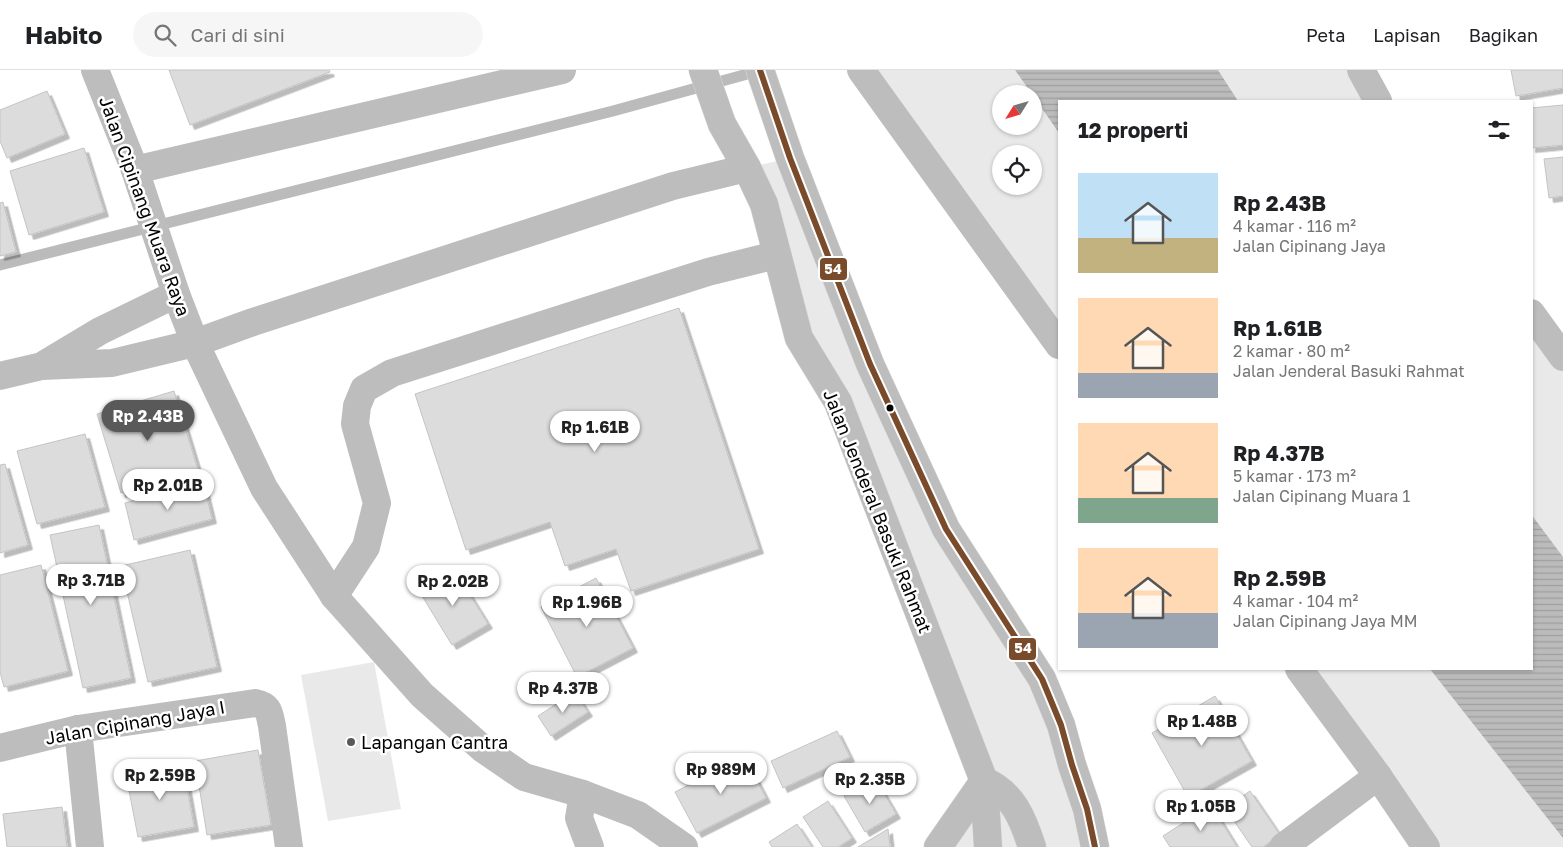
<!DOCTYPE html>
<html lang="id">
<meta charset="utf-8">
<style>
:root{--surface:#fff;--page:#f6f6f6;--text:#202124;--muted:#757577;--line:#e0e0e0;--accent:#595959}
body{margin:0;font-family:"Golos Text",sans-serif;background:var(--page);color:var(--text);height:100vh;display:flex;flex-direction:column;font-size:19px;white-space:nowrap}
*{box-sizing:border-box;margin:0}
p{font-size:16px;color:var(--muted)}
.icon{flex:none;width:28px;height:28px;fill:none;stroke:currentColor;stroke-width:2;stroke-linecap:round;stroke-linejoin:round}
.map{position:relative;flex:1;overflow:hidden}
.panel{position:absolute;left:1058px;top:30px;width:475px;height:570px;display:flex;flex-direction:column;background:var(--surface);border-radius:0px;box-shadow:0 1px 4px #0004}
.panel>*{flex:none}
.needle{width:32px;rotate:233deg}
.controls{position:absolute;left:992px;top:15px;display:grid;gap:10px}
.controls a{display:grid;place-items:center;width:50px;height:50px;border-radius:50%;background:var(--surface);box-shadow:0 1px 4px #0004;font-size:25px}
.price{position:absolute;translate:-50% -42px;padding:0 11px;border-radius:18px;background:#fff;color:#222;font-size:16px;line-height:32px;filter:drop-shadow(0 1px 2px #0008)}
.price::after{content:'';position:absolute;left:50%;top:30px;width:15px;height:11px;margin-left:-8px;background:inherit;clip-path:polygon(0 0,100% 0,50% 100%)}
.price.selected{background:var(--accent);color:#fff}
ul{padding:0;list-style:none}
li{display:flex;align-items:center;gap:15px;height:125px;padding:0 20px}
li span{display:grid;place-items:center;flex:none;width:140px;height:100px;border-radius:0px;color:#555}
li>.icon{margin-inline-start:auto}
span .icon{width:60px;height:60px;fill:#fffc;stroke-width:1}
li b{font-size:21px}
h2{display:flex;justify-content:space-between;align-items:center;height:60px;padding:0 20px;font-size:21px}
header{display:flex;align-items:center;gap:30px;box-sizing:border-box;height:70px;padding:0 25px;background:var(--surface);border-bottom:1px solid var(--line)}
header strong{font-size:24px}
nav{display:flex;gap:28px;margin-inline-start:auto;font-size:18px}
.search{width:350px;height:45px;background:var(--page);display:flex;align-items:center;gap:12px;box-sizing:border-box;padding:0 18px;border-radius:28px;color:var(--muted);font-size:19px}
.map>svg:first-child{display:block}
.grass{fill:#e9e9e9;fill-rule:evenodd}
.water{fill:url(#water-rules)}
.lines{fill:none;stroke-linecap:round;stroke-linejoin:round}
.stream{stroke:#bbb;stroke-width:11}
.building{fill:#dcdcdc;stroke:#c4c4c4;filter:url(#shadow)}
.major-casing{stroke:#dbdbdb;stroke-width:29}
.minor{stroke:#bdbdbd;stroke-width:28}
.major{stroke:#bdbdbd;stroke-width:28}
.bus-1-casing{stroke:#fff;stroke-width:10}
.bus-1{stroke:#7a4b2a;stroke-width:6}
.bus-dot{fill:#000;stroke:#fff;stroke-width:2}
.poi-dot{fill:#595959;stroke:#fff;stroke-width:2}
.labels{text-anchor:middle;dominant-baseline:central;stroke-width:5;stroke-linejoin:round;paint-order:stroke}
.street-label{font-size:18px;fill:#000;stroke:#fff}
.poi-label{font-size:18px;fill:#000;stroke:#fff;text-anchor:start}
.line-badge{stroke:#fff;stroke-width:2}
.badge-label{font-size:14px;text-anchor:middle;font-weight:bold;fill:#fff}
</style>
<header>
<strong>Habito</strong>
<div class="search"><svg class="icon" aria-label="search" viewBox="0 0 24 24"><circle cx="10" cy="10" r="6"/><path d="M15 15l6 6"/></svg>Cari di sini</div>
<nav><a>Peta</a><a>Lapisan</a><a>Bagikan</a></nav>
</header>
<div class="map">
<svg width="1563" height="777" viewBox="0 0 1563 777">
<defs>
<pattern id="water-rules" width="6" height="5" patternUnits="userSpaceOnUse" patternTransform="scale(1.25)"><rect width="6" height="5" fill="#bbb"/><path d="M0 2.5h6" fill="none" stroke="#9f9f9f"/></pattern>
<filter id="shadow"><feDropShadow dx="4.5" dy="4.5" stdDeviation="0" flood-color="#0004"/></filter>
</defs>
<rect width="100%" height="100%" fill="#fff"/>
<g class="grass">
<path d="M861,0H1355L1370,31H1059V275ZM1001,24H1034V56H1001ZM1001,84H1034V116H1001Z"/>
<polygon points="790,88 870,294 1042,609 1095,777 938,777 984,711 747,98"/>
<polygon points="1531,255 1563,298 1563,777 1426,777 1299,599 1531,599"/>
<polygon points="374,592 401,739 328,751 301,605"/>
</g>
<g class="water">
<polygon points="1015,0 1218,0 1238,31 1059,31 1059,63 1034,27 1034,24 1032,24"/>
<polygon points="1531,444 1563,487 1563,768 1430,599 1531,599"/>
</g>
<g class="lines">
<polyline class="stream" points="0,195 613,41 762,0"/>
</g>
<g class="building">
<polygon points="169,0 329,0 330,2 190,55"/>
<polygon points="1511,0 1563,0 1563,18 1516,26"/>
<polygon points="47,21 65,64 7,88 0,71 0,40"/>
<polygon points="1563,35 1563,75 1531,78 1531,38"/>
<polygon points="84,78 104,142 29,165 10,101"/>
<polygon points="1563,87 1563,126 1549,128 1544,89"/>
<polygon points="3,132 16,182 0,186 0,133"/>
<polygon points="679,238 759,479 631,521 616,479 565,496 550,452 466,480 415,324"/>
<polygon points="174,321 198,400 121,423 97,344"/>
<polygon points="85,364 105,437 37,454 17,381"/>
<polygon points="5,394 28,475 0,483 0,395"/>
<polygon points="203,412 212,449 134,470 125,433"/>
<polygon points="99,455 131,608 83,618 50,465"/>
<polygon points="190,480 217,597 148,612 121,496"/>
<polygon points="41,495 68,601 4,617 0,602 0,505"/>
<polygon points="454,499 488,554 452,575 419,521"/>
<polygon points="596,508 633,578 577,607 541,537"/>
<polygon points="575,622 588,642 551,666 538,646"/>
<polygon points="1215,626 1252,691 1188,727 1152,663"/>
<polygon points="837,661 850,687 783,718 771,691"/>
<polygon points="258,680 271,755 207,765 195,691"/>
<polygon points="744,686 766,728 697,763 675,722"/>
<polygon points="183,695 194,757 138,767 126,705"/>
<polygon points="875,708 896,744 865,762 844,726"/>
<polygon points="1250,721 1280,765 1263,777 1252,777 1225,738"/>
<polygon points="828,731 852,768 838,777 823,777 803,747"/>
<polygon points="1211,735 1237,777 1170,777 1163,766"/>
<polygon points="62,737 67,777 7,777 3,744"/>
<polygon points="797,754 812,777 772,777 769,772"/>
<polygon points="888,759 890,777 858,777"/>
</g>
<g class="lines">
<defs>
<g id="major">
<polyline points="703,0 722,54 747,98 764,134 799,268 838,332 984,711 988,777"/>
<polyline points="760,0 790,88 870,294 946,459 1042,609 1061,655 1072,695 1087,739 1095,777"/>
<path d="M984,711C1013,723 1023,749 1032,777"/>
<polyline points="938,777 984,711"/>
</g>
</defs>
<use href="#major" class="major-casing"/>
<g class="minor">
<polyline points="95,0 135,100 176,224 195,273 264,418 334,526 422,625 483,679 524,707 583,724 638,745 684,777"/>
<polyline points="861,0 1059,275"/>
<polyline points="1361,0 1378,31"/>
<polyline points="135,100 562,0"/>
<polyline points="1531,243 1563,287"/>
<polyline points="45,294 100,261 176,224"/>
<polyline points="0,306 42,296 112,293 195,273 253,252 673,116 747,98"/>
<polyline points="334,526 366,477 377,433 355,354 357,336 364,319 392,303 708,202 776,185"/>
<polyline points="1299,599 1378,706 1426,777"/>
<polyline points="78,659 90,777"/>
<path d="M0,678L78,659L255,633C270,636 269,643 272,656L289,777"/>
<polyline points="583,724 579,748 590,777"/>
<polyline points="1283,777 1378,706"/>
</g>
<use href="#major" class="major"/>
<defs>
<polyline id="bus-1" points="760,0 790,88 870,294 946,459 1042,609 1061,655 1072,695 1087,739 1095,777"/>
</defs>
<use href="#bus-1" class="bus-1-casing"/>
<use href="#bus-1" class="bus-1"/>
</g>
<circle class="bus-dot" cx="890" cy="338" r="4.5"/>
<circle class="poi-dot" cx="351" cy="672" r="5"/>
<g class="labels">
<g class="street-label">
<text transform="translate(145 136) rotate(70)">Jalan Cipinang Muara Raya</text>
<text transform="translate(878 441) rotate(68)">Jalan Jenderal Basuki Rahmat</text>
<text transform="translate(135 652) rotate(-10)">Jalan Cipinang Jaya I</text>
</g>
<g class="poi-label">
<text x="361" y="672">Lapangan Cantra</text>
</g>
</g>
<g class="line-badge">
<rect x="819" y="187" width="29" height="24" rx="5" fill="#7a4b2a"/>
<rect x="1008" y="567" width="29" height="24" rx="5" fill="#7a4b2a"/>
</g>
<g class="badge-label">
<text x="833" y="204">54</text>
<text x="1023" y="583">54</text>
</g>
</svg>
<div class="controls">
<a><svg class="needle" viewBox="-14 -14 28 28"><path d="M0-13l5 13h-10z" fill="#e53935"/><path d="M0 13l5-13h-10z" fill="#757577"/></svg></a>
<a><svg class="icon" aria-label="locate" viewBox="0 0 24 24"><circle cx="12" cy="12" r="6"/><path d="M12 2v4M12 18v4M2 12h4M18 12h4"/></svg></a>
</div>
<b class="price selected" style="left:148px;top:372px">Rp 2.43B</b>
<b class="price" style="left:595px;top:383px">Rp 1.61B</b>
<b class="price" style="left:168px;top:441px">Rp 2.01B</b>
<b class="price" style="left:91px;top:536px">Rp 3.71B</b>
<b class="price" style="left:453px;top:537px">Rp 2.02B</b>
<b class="price" style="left:587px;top:558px">Rp 1.96B</b>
<b class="price" style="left:563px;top:644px">Rp 4.37B</b>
<b class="price" style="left:1202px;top:677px">Rp 1.48B</b>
<b class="price" style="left:721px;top:725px">Rp 989M</b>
<b class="price" style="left:160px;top:731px">Rp 2.59B</b>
<b class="price" style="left:870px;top:735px">Rp 2.35B</b>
<b class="price" style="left:1201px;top:762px">Rp 1.05B</b>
<section class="panel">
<h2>12 properti<svg class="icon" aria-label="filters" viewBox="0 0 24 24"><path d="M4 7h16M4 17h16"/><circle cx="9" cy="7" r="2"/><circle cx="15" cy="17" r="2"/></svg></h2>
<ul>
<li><span style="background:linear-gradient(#bfe0f5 65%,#c2b280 0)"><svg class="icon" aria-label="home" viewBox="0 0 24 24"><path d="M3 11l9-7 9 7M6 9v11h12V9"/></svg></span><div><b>Rp 2.43B</b><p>4 kamar · 116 m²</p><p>Jalan Cipinang Jaya</p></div></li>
<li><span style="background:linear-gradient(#ffd9b3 75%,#9aa5b1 0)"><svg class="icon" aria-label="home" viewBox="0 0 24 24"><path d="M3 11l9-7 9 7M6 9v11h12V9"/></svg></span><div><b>Rp 1.61B</b><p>2 kamar · 80 m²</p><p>Jalan Jenderal Basuki Rahmat</p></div></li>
<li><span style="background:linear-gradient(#ffd9b3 75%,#7fa58c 0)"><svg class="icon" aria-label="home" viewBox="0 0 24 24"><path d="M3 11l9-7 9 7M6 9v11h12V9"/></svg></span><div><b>Rp 4.37B</b><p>5 kamar · 173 m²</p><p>Jalan Cipinang Muara 1</p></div></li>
<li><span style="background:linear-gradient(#ffd9b3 65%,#9aa5b1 0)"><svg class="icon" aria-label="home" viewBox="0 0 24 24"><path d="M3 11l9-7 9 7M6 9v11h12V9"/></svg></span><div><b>Rp 2.59B</b><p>4 kamar · 104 m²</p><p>Jalan Cipinang Jaya MM</p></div></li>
</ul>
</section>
</div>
